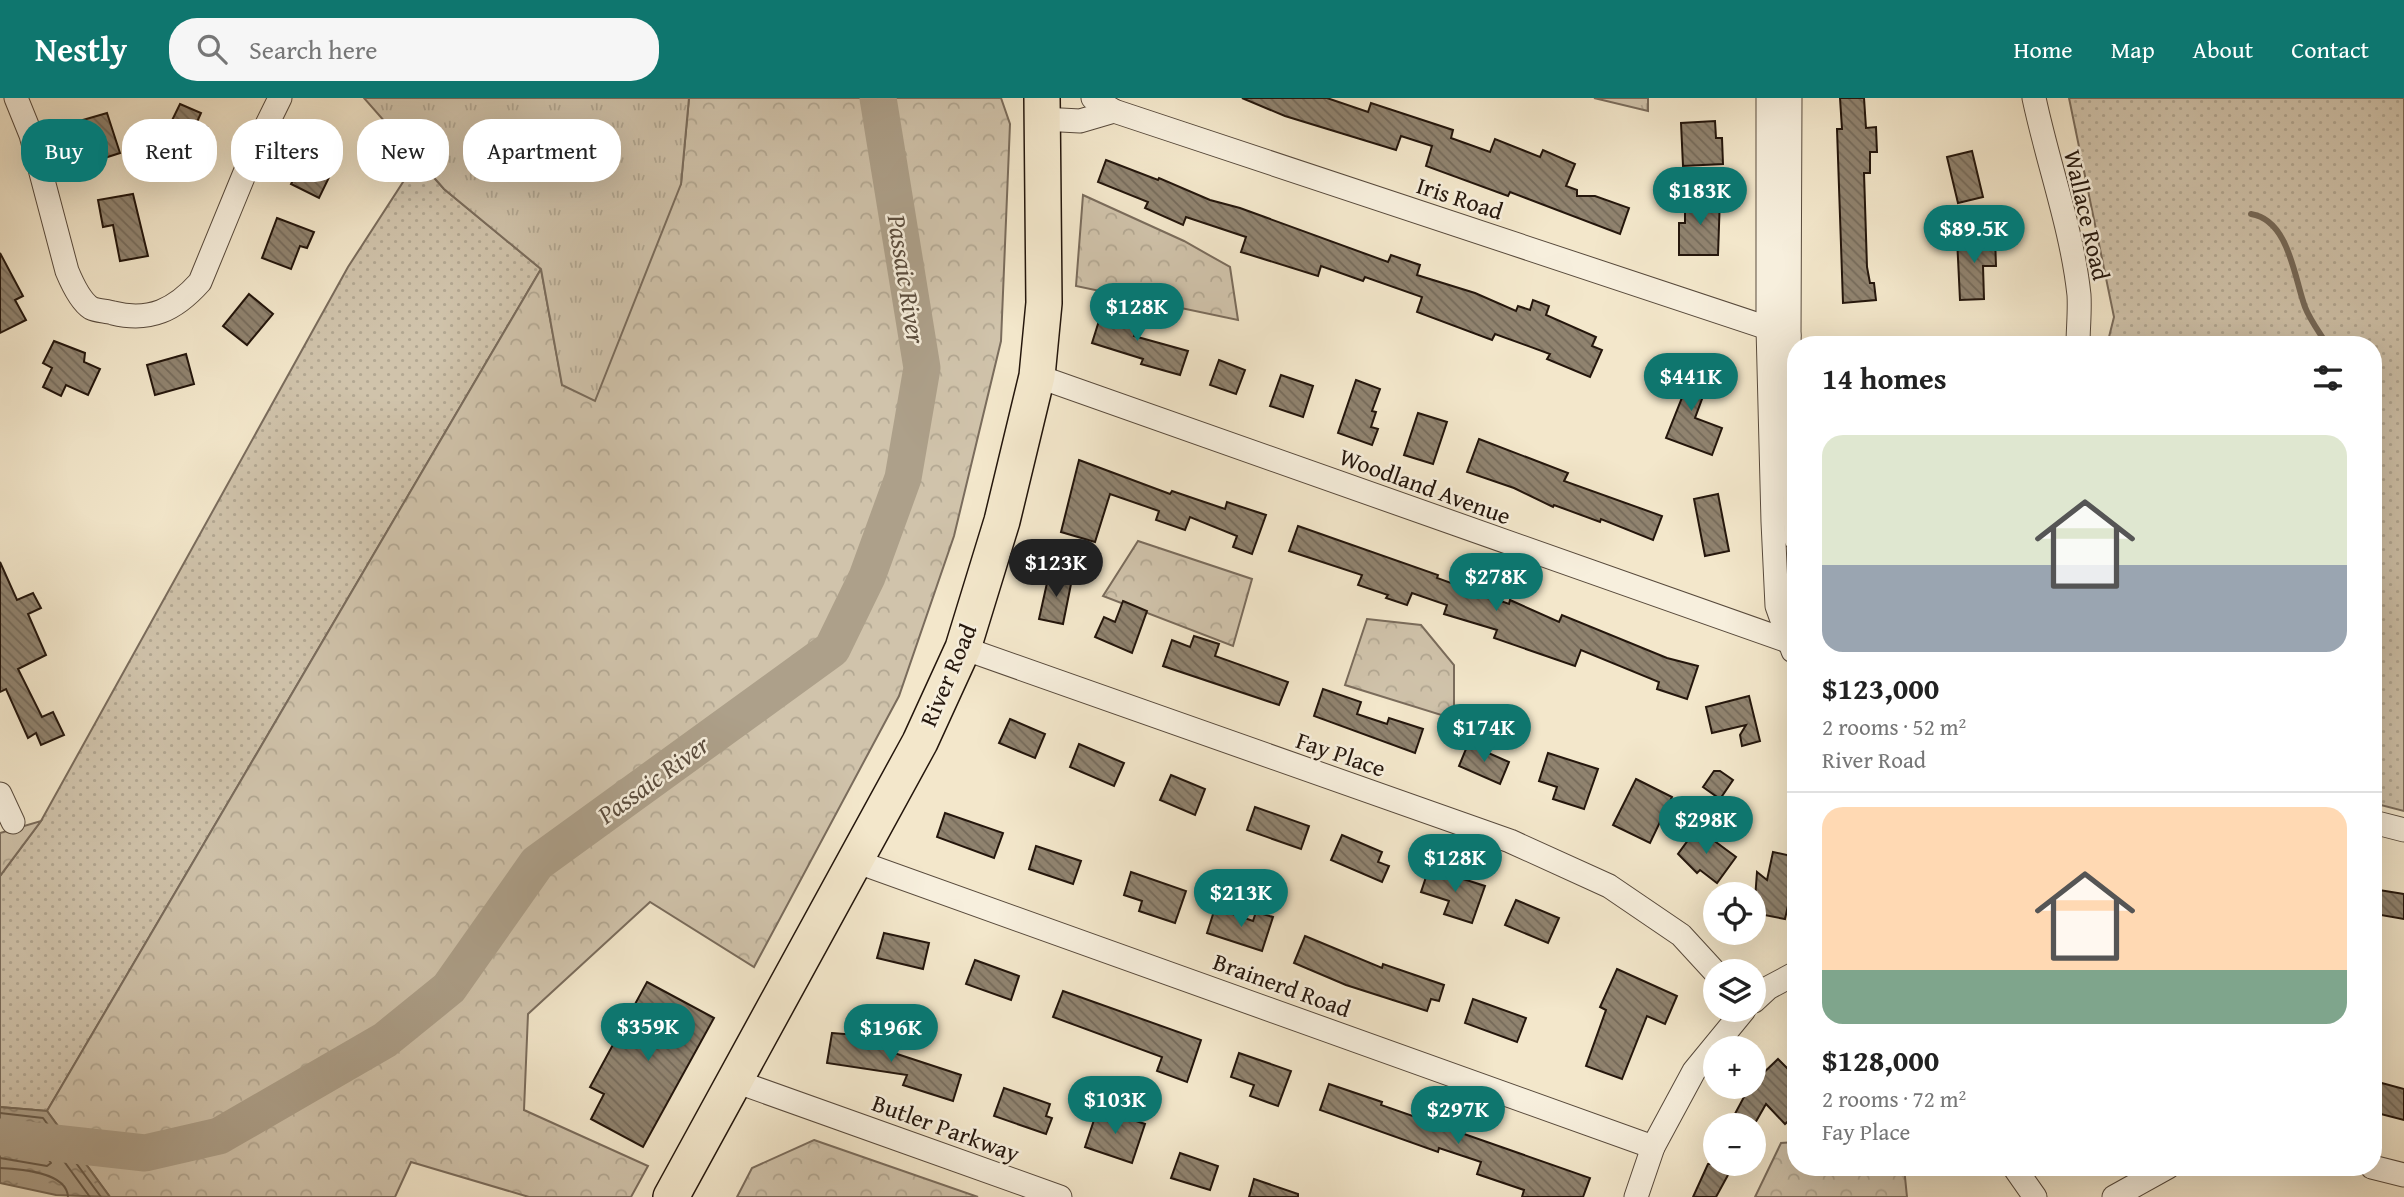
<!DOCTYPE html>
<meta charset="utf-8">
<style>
:root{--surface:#fff;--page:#f6f6f6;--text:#222;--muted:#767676;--line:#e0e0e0;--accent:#0f766e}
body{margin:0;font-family:"Gentium Book Plus",serif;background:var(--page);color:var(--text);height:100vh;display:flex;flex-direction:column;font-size:26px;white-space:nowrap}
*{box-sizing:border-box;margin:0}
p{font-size:23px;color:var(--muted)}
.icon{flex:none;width:38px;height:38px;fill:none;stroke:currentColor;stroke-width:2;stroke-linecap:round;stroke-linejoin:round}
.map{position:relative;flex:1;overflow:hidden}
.side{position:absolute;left:1787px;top:238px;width:595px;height:840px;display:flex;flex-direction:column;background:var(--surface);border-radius:28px;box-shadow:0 7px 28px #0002}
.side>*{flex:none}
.banner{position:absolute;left:21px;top:21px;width:665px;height:63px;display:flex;gap:14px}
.buttons{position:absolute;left:1703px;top:784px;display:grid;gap:14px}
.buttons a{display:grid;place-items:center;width:63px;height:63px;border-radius:50%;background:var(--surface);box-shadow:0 7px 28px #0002;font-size:35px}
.price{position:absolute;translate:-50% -60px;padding:0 16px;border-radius:24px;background:var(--accent);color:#fff;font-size:23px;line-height:46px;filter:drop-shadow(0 2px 4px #0008)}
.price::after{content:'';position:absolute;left:50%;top:42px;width:21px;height:16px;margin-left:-10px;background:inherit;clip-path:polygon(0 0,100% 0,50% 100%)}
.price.current{background:#222;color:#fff}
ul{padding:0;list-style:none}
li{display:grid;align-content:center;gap:14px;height:371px;padding:0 35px}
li+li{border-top:2px solid var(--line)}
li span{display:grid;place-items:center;height:217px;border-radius:21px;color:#555}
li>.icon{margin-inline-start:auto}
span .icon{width:126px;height:126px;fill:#fffc;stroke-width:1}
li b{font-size:30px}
h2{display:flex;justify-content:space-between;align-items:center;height:84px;padding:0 35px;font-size:30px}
.tag{padding:0 24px;border-radius:28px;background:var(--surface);box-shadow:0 7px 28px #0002;font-size:24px;line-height:63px}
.tag.current{background:var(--accent);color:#fff}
header{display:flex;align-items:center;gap:42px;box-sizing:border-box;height:98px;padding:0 35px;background:var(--accent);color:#fff}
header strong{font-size:33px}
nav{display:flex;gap:38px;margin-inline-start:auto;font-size:24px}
.search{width:490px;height:63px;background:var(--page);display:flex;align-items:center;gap:18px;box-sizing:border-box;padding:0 24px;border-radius:28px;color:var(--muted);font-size:26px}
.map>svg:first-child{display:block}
.grass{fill:url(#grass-dots);stroke:#7a6c5c;stroke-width:2}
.forest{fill:url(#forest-crowns);stroke:#7a6c5c;stroke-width:2}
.park{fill:url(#park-tufts);stroke:#7a6c5c;stroke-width:2}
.water{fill:url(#water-ripples);stroke:#766958;stroke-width:2}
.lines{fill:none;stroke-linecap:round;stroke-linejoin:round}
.shore{stroke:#685b4b;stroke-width:2}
.stream{stroke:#766958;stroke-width:6}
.river{stroke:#ada08a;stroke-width:37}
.building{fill:url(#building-back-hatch);stroke:#24160c;stroke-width:2}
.minor-casing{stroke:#584a3c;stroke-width:25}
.primary-casing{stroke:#24160c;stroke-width:38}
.minor{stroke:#f7efdd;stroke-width:23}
.primary{stroke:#f3e7cb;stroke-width:35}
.labels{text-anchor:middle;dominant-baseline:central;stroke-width:5;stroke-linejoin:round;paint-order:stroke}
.street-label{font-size:24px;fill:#24160c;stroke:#f7efdd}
.water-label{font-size:26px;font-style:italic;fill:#5b4d3e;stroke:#f7efdd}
</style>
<header>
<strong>Nestly</strong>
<div class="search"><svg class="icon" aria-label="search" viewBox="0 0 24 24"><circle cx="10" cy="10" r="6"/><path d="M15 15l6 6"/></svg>Search here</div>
<nav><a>Home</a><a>Map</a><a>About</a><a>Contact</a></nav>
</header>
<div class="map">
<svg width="2404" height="1099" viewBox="0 0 2404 1099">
<defs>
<pattern id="grass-dots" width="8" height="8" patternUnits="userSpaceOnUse" patternTransform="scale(1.75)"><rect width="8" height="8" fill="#d0c3ab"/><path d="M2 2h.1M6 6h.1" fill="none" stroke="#b2a792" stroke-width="1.8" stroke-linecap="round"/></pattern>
<pattern id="forest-crowns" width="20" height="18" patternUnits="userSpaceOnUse" patternTransform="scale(1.75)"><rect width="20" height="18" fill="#d0c3ab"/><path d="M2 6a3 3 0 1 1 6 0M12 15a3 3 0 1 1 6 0" fill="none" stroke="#b2a792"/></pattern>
<pattern id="park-tufts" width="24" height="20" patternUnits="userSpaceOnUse" patternTransform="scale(1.75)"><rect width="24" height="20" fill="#d0c3ab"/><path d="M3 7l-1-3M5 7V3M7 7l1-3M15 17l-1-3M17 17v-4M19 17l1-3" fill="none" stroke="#b2a792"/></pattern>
<pattern id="water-ripples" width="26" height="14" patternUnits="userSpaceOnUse" patternTransform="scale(1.75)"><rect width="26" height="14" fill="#ada08a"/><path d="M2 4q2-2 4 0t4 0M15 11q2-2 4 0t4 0" fill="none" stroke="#8d816f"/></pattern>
<pattern id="building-back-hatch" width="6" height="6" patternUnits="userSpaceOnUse" patternTransform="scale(1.75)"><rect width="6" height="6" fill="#90836f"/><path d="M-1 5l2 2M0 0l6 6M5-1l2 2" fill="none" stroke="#756a5a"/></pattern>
</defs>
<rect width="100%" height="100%" fill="#f3e7cb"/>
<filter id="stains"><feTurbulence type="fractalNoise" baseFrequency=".00286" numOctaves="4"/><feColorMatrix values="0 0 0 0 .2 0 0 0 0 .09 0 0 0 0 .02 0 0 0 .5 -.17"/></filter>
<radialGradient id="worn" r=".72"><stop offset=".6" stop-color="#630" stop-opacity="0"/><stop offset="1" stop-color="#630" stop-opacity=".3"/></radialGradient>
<g class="grass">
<polygon points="2069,0 2404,0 2404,713 2373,705 2373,247 2107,247 2114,219"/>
<polygon points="418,61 444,91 541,171 47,1013 0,1009 0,778 41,723 348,169"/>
</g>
<g class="forest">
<polygon points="689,0 1001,0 1010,26 1001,243 954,438 899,598 754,869 650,804 528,916 524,1012 648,1068 631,1099 529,1099 411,1064 395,1099 110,1099 47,1013 541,171 562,286 681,86"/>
<polygon points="1083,97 1184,143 1230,169 1238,222 1076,188"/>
<polygon points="1138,443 1252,481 1233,548 1103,498"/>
<polygon points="1367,521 1421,527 1454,567 1454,621 1345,587"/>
<polygon points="41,723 0,778 0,735"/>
<polygon points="814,1042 978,1099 737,1099 752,1070"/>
<polygon points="1795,1044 1796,1069 1904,1069 1907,1099 1755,1099 1781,1045"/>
</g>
<g class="park">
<polygon points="364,0 689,0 681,86 595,303 562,287 541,171 444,91"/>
<polygon points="1594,0 1648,0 1648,13"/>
</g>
<polygon class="water" points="0,1009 47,1013 110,1099 56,1097 0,1085"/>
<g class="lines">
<g class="shore">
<polyline points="0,1015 43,1020 101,1099"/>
<polyline points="0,1024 39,1029 90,1099"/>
<polyline points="0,1035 33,1039 51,1065 47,1068 0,1060"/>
<path d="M0,1070C20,1071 67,1074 68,1099"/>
</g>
<path class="stream" d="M2251,116C2289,122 2294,179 2305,209C2310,222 2320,235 2327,247"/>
<polyline class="river" points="0,1039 145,1055 219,1038 385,942 449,890 537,765 832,551 867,479 903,380 922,270 878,0"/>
</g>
<g class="building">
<polygon points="1242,0 1327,0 1368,14 1371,5 1453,32 1451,40 1490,54 1495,41 1540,59 1543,52 1575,66 1566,88 1577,92 1577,98 1595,98 1629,110 1620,136 1510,94 1508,98 1426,68 1432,48 1401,38 1396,52 1285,18"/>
<polygon points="1840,0 1864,0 1866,30 1876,29 1877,54 1870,54 1870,75 1864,75 1867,169 1870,185 1874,185 1876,202 1843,205 1837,31 1842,31"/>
<polygon points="180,6 201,15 197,24 207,29 197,51 190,48 181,67 156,55"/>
<polygon points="107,15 120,55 89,65 76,24"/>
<polygon points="1715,23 1716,40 1722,40 1723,66 1683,68 1681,25"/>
<polygon points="310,49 337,63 319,100 291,86"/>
<polygon points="1972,53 1983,99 1958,105 1947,59"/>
<polygon points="1106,62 1158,82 1159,80 1210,102 1240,110 1388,164 1391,157 1420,167 1417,177 1475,195 1516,213 1518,208 1530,212 1533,202 1549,208 1546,217 1596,239 1592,248 1602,252 1590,279 1547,261 1550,256 1495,236 1492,242 1417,214 1422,199 1365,179 1363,183 1321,168 1318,178 1241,154 1246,139 1186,119 1183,127 1145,110 1148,104 1098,84"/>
<polygon points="133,96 148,158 120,163 113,127 103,129 98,102"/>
<polygon points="1685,98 1720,99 1718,157 1679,157 1679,125 1685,125"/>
<polygon points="277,120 314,134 307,150 300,148 291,171 262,160"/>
<polygon points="1995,139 1996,168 1983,168 1984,201 1960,202 1957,140"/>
<polygon points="0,155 23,198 15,202 26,222 0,235"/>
<polygon points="249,196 273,216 247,247 223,228"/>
<polygon points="1103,210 1140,222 1134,238 1188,253 1180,277 1141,266 1143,261 1092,245"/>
<polygon points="54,243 85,255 84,264 100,271 88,297 66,287 61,298 43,289 52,270 43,265"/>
<polygon points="186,256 194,286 155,297 147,267"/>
<polygon points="1219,262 1245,272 1236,296 1210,287"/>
<polygon points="1670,269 1709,282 1695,320 1722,330 1712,357 1666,340 1683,297 1662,290"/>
<polygon points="1281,277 1313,288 1303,319 1270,308"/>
<polygon points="1356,282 1380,291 1372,313 1376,314 1371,329 1378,331 1372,347 1338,335"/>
<polygon points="1418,315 1447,324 1433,366 1404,357"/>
<polygon points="1479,341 1568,375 1564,383 1662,418 1653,442 1601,421 1600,424 1554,407 1553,409 1514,390 1467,374"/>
<polygon points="1079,362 1170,396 1172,393 1225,411 1227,404 1266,417 1252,456 1233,449 1237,438 1190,419 1185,432 1156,422 1159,413 1110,396 1095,444 1061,434"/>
<polygon points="1718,396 1729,453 1705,458 1694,401"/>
<polygon points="1298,428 1438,477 1437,480 1509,506 1510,502 1559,524 1562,517 1667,560 1698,568 1687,601 1657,591 1659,584 1581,552 1575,568 1494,540 1497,532 1444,516 1447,507 1412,495 1407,507 1386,500 1388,497 1358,487 1362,477 1289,453"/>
<polygon points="0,464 17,502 33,495 41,510 28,516 46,557 18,571 42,619 53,614 64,637 41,647 36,635 28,640 6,591 0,594"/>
<polygon points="1049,476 1072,481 1063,526 1039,521"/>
<polygon points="1123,503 1147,513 1132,555 1095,539 1104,519 1115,524"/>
<polygon points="1194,538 1219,546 1215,558 1288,584 1279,607 1163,568 1172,542 1190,549"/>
<polygon points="1323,591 1361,604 1357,616 1387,626 1389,620 1423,631 1415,655 1314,618"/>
<polygon points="1749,598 1760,643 1742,648 1740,637 1746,627 1712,635 1706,609"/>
<polygon points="1010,621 1045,636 1035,660 999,645"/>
<polygon points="1079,646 1124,665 1114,688 1070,669"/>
<polygon points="1468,646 1509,664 1500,686 1459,668"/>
<polygon points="1548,655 1598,671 1584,711 1553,701 1557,689 1539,683"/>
<polygon points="1714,673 1720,673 1733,682 1720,701 1703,689"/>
<polygon points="1171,677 1205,691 1195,717 1160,702"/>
<polygon points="1636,681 1672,699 1650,745 1613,727"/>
<polygon points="1255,709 1309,728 1301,751 1247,732"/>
<polygon points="945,715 1003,735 994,760 937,739"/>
<polygon points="1697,730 1736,759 1717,785 1700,772 1697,775 1678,756"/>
<polygon points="1342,737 1382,754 1378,764 1389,768 1382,784 1331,762"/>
<polygon points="1036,748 1081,763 1073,786 1029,771"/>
<polygon points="1773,754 1796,759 1792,786 1796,787 1796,804 1789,803 1785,821 1754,815 1757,774 1767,782"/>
<polygon points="1429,770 1485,788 1472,825 1444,816 1449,803 1421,794"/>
<polygon points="1131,774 1186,793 1175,825 1139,813 1142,803 1124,797"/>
<polygon points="2379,792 2404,796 2404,821 2375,816"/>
<polygon points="1516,802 1559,820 1548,845 1505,827"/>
<polygon points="1215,810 1253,823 1256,814 1273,819 1262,853 1207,835"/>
<polygon points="884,835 929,845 923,871 877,860"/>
<polygon points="1305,838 1382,870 1383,866 1444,887 1439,903 1431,901 1427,913 1346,887 1294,865"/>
<polygon points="975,862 1019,878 1011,902 966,886"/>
<polygon points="1617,871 1677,898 1665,926 1647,918 1622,981 1586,968 1606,912 1600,909"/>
<polygon points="647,884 714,920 643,1049 591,1021 604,996 590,989"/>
<polygon points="1063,893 1201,942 1187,984 1157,973 1162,959 1053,919"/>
<polygon points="1473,901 1526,920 1517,944 1465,925"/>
<polygon points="832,935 893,940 891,954 961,977 953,1003 903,987 907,977 827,965"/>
<polygon points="1239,955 1291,973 1278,1008 1250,998 1254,987 1231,979"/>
<polygon points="1778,961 1796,979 1796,1016 1785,1026 1766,1006 1754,1027 1729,1027 1744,999 1741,996 1748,989 1754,989 1754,984"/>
<polygon points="2378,984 2404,991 2404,1022 2373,1014"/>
<polygon points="1329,986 1382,1004 1381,1007 1590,1080 1583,1099 1522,1099 1524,1092 1477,1076 1481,1064 1439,1050 1438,1054 1320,1012"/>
<polygon points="1004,990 1050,1006 1046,1018 1052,1020 1046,1036 994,1018"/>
<polygon points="1098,1010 1145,1026 1132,1065 1085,1049"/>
<polygon points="1180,1055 1218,1068 1210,1092 1171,1080"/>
<polygon points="1708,1066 1734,1066 1716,1099 1693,1099"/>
<polygon points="1254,1081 1298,1096 1298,1099 1249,1099"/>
</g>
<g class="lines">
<defs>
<g id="minor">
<path d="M16,0L31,37L67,173C72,185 80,203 91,210C97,213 107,213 113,215C150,224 175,212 200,184L253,55L280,0"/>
<polyline points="1093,0 1114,13 1789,237"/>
<polyline points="1768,0 1768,230 1773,424 1777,508 1793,553"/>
<polyline points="1790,0 1789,237 1796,441"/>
<path d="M2034,0C2048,66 2072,131 2079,197C2080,214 2078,231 2078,247"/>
<polyline points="1042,21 1080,23 1114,13"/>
<polyline points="1037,278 1796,546"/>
<polyline points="963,550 1510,743 1609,788 1681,837 1715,874"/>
<polyline points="0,696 13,724"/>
<polyline points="2373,724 2404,732"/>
<polyline points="855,763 1653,1049"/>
<polyline points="1754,903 1768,890 1796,875"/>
<polyline points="735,983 1060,1099"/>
<polyline points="2014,1069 2035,1099"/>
<polyline points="2372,1069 2404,1077"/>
<polyline points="1636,1099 1653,1049 1694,973 1744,912"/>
<polyline points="2114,1099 2168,1069"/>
</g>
<polyline id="primary" points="671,1099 920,644 963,550 1002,423 1037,278 1044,205 1042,0"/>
</defs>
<use href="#minor" class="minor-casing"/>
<use href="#primary" class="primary-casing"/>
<use href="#minor" class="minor"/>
<use href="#primary" class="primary"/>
</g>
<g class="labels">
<g class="street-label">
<text transform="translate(1460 100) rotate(18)">Iris Road</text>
<text transform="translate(2087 117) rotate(77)">Wallace Road</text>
<text transform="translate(1425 388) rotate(20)">Woodland Avenue</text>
<text transform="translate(948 577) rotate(-67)">River Road</text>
<text transform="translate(1341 656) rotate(19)">Fay Place</text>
<text transform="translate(1282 887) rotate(20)">Brainerd Road</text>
<text transform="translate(946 1030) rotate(20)">Butler Parkway</text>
</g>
<g class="water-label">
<text transform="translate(907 181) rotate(81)">Passaic River</text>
<text transform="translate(653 681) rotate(-36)">Passaic River</text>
</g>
</g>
<rect width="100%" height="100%" filter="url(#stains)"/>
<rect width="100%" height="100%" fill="url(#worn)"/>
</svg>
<div class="buttons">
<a><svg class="icon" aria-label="locate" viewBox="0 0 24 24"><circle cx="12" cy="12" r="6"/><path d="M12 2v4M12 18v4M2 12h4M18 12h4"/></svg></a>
<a><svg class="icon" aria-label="layers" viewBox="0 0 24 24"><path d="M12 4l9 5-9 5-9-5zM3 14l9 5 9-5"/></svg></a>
<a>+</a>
<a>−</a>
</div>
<b class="price" style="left:1700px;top:129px">$183K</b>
<b class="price" style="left:1974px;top:167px">$89.5K</b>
<b class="price" style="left:1137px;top:245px">$128K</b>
<b class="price" style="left:1691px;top:315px">$441K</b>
<b class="price current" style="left:1056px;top:501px">$123K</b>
<b class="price" style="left:1496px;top:515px">$278K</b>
<b class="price" style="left:1484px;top:666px">$174K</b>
<b class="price" style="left:1706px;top:758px">$298K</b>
<b class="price" style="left:1455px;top:796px">$128K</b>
<b class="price" style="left:1241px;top:831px">$213K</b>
<b class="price" style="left:648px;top:965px">$359K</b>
<b class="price" style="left:891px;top:966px">$196K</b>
<b class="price" style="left:1115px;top:1038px">$103K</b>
<b class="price" style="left:1458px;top:1048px">$297K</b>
<div class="banner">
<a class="tag current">Buy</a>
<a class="tag">Rent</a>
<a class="tag">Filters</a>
<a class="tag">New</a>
<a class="tag">Apartment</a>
</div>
<section class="side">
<h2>14 homes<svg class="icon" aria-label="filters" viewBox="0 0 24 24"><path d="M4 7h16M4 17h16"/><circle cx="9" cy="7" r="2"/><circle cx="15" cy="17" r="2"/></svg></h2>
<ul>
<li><span style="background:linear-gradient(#dfe7d0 60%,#9aa5b1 0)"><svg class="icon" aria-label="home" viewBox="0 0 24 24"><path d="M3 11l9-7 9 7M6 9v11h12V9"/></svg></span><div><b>$123,000</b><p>2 rooms · 52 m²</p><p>River Road</p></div></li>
<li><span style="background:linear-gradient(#ffd9b3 75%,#7fa58c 0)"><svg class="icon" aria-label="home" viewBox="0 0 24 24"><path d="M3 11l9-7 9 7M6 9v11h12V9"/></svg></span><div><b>$128,000</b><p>2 rooms · 72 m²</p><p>Fay Place</p></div></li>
</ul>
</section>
</div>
